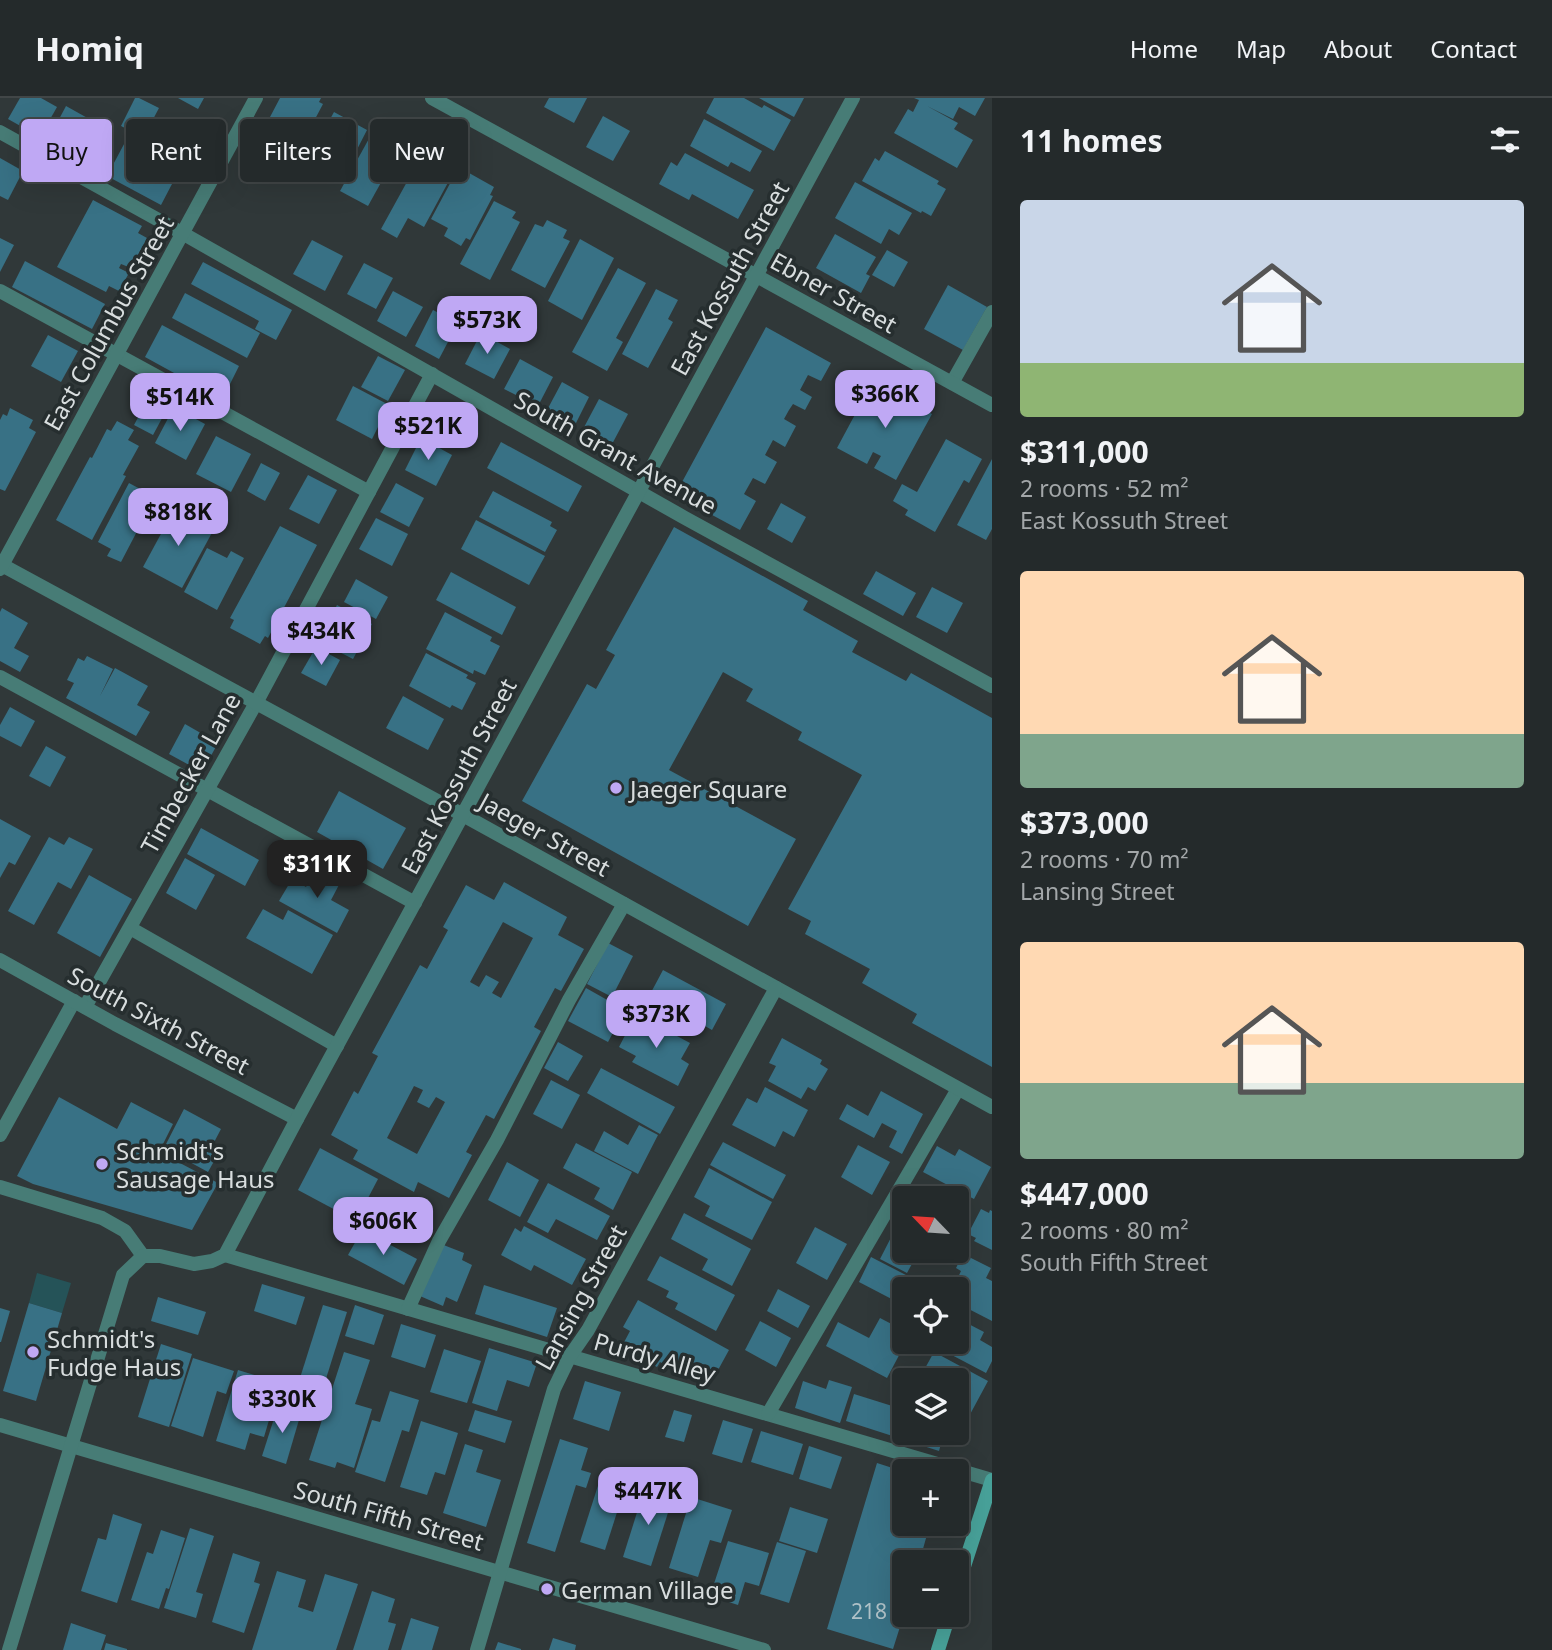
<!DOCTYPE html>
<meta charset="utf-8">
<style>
:root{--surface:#242a2b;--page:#2c3233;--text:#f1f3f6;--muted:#a3a7a9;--line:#414647;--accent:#bfa8f4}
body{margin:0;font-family:"Noto Sans",sans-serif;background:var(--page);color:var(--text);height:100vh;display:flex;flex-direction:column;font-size:26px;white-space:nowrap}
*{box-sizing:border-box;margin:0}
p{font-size:23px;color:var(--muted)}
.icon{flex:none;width:38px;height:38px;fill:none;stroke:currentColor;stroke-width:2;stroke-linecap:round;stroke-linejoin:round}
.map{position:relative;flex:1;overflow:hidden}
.drawer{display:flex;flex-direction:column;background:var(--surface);width:560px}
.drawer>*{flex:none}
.guide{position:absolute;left:21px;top:21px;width:665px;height:63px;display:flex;gap:14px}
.needle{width:46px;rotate:295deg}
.controls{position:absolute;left:892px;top:1088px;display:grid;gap:14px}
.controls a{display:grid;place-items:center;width:77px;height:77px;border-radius:7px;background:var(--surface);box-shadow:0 7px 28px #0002,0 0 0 2px var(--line);font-size:35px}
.price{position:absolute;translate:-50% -60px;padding:0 16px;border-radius:14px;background:var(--accent);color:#111;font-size:23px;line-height:46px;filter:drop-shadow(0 2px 4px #0008)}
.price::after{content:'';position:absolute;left:50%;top:42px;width:21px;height:16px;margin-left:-10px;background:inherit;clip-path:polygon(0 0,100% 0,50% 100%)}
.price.on{background:#222;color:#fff}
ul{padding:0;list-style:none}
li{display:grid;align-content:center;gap:14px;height:371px;padding:0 28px}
li span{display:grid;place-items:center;height:217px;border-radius:7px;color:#555}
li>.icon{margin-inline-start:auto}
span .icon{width:126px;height:126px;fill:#fffc;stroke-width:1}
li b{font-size:30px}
h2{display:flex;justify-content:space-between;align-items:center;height:84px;padding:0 28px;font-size:30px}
.chip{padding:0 24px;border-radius:7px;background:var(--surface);box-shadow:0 7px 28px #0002,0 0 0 2px var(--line);font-size:24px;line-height:63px}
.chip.on{background:var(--accent);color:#111}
header{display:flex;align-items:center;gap:42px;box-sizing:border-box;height:98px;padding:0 35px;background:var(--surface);border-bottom:2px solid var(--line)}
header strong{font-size:33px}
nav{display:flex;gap:38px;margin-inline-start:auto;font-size:24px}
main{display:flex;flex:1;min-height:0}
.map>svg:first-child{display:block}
.green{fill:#255358}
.building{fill:#387185;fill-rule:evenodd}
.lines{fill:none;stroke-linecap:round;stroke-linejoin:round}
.lane{stroke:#477c76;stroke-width:14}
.street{stroke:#477c76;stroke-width:14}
.secondary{stroke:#48a29a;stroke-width:14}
.poi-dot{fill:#bfa8f4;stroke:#262e2f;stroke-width:2.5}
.labels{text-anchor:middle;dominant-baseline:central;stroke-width:7;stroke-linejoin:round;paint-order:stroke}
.number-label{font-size:21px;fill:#b0c2c8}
.street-label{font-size:24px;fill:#d8ddde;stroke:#262e2f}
.poi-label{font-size:24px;fill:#d8ddde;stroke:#262e2f;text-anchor:start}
</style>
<header>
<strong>Homiq</strong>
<nav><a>Home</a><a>Map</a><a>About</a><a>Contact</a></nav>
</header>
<main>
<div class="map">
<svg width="992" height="1552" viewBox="0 0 992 1552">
<rect width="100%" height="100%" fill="#303839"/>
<polygon class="green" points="37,1175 71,1185 62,1215 29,1205"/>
<g class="building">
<polygon points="20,0 41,0 57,9 40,39 8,21"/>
<polygon points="135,0 139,0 159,10 150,27 166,35 157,52 183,65 161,107 107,78 131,33 121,28"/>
<polygon points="178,0 204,0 198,11"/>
<polygon points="280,0 321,0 319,4 323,6 296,57 260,38"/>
<polygon points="549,0 587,0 574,25 544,9"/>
<polygon points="714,0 744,0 762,10 764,7 791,22 774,53 706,15"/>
<polygon points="759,0 804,0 794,19"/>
<polygon points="914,0 985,0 975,18 959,9 953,21 927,8 958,25 954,31 973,42 957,70 894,35 908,11 913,14 919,2"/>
<polygon points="66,8 100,27 83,61 48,42"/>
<polygon points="334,14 367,32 345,75 307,55 320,32 323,34"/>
<polygon points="603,18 630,33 613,63 586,49"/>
<polygon points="704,21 762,53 750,74 731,64 728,69 690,48"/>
<polygon points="376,28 404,43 368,108 340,93"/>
<polygon points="428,53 453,67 447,77 451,79 424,129 408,120 397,140 381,131 419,62 423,64"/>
<polygon points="885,53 939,83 937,86 946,91 931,118 922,113 921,115 862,83 875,60 879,63"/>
<polygon points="685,55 754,92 738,121 692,96 689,102 659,86 671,64 677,68"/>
<polygon points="0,60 23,73 8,102 0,98"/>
<polygon points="462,71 494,89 490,97 493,98 470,142 466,140 461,148 444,138 448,130 431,121 454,78 457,79"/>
<polygon points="855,84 912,115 899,137 889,131 881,146 835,120"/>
<polygon points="93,102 142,128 138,135 147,140 131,170 121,166 119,170 129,175 119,193 109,188 106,194 57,169"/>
<polygon points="494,103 516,114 512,120 520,124 490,182 460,166"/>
<polygon points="547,122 567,132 563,140 570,143 545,190 511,172 535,126 543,129"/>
<polygon points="835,136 876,159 866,176 870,178 861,195 816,170"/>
<polygon points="0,140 14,147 0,174"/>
<polygon points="580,141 614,160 582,222 548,203"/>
<polygon points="312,142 343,158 325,193 293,176"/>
<polygon points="887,152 908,164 894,189 872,177"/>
<polygon points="25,163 105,206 92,231 12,189"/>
<polygon points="203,164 292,212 276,242 255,231 259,223 191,186"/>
<polygon points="364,165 393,180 376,211 347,196"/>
<polygon points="618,170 646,185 616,240 623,244 607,273 572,254"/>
<polygon points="948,187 987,209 963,252 924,231"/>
<polygon points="656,191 678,202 668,221 673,224 648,270 622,256"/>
<polygon points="393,193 423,209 406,239 377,223"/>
<polygon points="185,195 260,235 247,260 172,220"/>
<polygon points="433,212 458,225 439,261 415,248"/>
<polygon points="162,227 239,268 227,292 210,283 205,292 145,259"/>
<polygon points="766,229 831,265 821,283 808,277 800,292 812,299 805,312 793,306 789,312 784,321 796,328 785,349 773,342 765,357 777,364 765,386 753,380 744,396 756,403 740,432 675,397"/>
<polygon points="481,235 510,251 494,281 465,266"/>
<polygon points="48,237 78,253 61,284 31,268"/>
<polygon points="378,258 405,272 388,303 361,289"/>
<polygon points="520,261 553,279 538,308 504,291"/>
<polygon points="873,283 932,316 896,382 874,370 881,358 873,354 867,366 837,350"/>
<polygon points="562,284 589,299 574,329 546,314"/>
<polygon points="353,288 389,307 372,341 336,322"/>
<polygon points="148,301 167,311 153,337 134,327"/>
<polygon points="599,301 628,316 611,348 582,333"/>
<polygon points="174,309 205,326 186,362 155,345"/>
<polygon points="10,310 33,322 29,330 36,334 5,393 0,391 0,322 3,316 7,318"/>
<polygon points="435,314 461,328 449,349 423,335"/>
<polygon points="117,323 134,332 128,342 139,348 123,377 126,378 92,442 56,422 90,359 92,360 107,331 111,333"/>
<polygon points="216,338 251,356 231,394 196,376"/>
<polygon points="421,340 452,357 436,388 405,372"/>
<polygon points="946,341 982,361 969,385 964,382 935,434 905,417 908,412 893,403 902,386 917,394"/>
<polygon points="501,344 582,388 568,414 487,370"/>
<polygon points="992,361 992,431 986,442 957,427"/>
<polygon points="261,365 280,375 265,403 247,393"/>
<polygon points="308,377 337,392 319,426 289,411"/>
<polygon points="129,385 155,399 121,464 107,458 111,451 98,444"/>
<polygon points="396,385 424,400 409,429 380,414"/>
<polygon points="493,393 552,424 550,428 557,432 545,454 479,419"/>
<polygon points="781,405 806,419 792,445 767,431"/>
<polygon points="175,410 214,431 182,490 143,469"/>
<polygon points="376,420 408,436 392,468 359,451"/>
<polygon points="476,422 545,458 529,487 461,451"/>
<polygon points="280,428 317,447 268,540 265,538 260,546 230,530 234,522 230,520"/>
<polygon points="674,429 808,503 803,512 858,543 852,554 906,583 911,575 992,620 992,969 912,925 917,916 862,885 870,871 805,836 811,823 788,811 862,677 798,642 802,634 746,603 753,591 723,574 669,672 796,741 748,828 522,703 587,586 596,591 615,557 606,552"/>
<polygon points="207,450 227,460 231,453 244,460 217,512 184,494"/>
<polygon points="876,473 916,495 903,518 863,496"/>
<polygon points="451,474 516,509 502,537 436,502"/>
<polygon points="356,481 388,499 376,521 344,504"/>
<polygon points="932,489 963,505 947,535 916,519"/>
<polygon points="337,507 372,526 353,561 318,543"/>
<polygon points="2,510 28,525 14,550 29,558 20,574 0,563 0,514"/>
<polygon points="445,514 492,539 490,543 500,548 485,577 474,572 473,576 426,551"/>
<polygon points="316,549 340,562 326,588 301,575"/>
<polygon points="426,555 468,577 466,580 476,585 462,612 452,607 450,610 409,588"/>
<polygon points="87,558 113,571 100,598 115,570 148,588 137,607 150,614 136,638 66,600 74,585 67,582 78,560 84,563"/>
<polygon points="403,598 444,621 428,652 386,630"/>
<polygon points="10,609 35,623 21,649 0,638 0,627"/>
<polygon points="185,626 218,645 202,674 169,656"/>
<polygon points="46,648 66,659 50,689 29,678"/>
<polygon points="339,693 406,730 383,771 317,734"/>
<polygon points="0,721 31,738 15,767 9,764 0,780"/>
<polygon points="201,730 259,762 245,788 187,756"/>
<polygon points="49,739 64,747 69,739 93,751 71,791 58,784 34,827 8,813"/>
<polygon points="185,760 215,777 196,812 166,795"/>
<polygon points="316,770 341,783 331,802 349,812 337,835 279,803 292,781 306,789"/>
<polygon points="89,777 132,801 100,859 57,835"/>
<path d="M504,784L567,819L558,837L584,851L561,893L555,890L534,929L541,933L494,1021L486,1017L466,1054L472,1057L449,1100L418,1084L414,1094L353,1061L358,1052L331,1037L354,993L358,996L378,958L372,955L420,867L427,871L448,832L443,829L466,787L494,802ZM503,824L533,840L501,900L492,895L499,884L486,877L479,889L470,884ZM414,988L423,992L417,1004L429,1010L436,999L445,1004L417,1056L387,1040Z"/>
<polygon points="263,811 283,822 288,812 333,837 312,876 246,840"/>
<polygon points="608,845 633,858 612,899 587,886"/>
<polygon points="663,872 726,906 712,932 689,919 682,933 655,918 660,909 647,902"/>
<polygon points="586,890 625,912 608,944 568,923"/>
<polygon points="636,916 690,945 681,961 689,966 678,988 632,964 636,958 619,949"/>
<polygon points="782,940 822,962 820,966 828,971 815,993 808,989 801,1001 768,983 776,968 769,965"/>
<polygon points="558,944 583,958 568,983 544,970"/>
<polygon points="601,970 675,1009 660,1036 587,995"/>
<polygon points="551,982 580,997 562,1031 533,1016"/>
<polygon points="765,989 808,1012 794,1039 783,1033 775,1049 732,1027 747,1000 757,1005"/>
<polygon points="881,993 923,1016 902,1056 889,1049 897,1033 882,1025 874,1040 839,1021 847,1006 868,1018"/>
<polygon points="59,999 117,1031 131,1004 173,1026 159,1054 218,1085 192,1132 33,1086 17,1078"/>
<polygon points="184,1011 221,1031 210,1052 218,1056 208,1074 164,1050"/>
<polygon points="639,1027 658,1037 638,1076 594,1053 604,1033 628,1047"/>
<polygon points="723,1044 786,1077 773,1101 710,1067"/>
<polygon points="576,1045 632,1074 613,1112 594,1101 600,1090 563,1070"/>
<polygon points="858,1047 890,1064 872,1097 841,1079"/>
<polygon points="937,1048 955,1058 959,1051 991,1069 974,1101 923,1074"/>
<polygon points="320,1050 378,1081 356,1123 298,1092"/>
<polygon points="507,1064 539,1082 520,1119 488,1102"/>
<polygon points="709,1070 772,1104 752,1142 705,1118 710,1108 694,1099"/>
<polygon points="548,1085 610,1118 597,1142 556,1121 548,1135 527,1124"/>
<polygon points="981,1111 989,1115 990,1112 992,1113 992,1152 974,1143 976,1140 968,1136"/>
<polygon points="684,1115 751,1151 732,1188 702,1172 708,1161 671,1141"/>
<polygon points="902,1118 905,1119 905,1153 919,1153 907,1175 880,1161"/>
<polygon points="524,1128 586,1161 572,1187 534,1167 531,1173 501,1157 515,1130 521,1134"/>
<polygon points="815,1129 847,1146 827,1182 796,1165"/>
<polygon points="362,1132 417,1161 404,1187 348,1157"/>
<polygon points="441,1146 464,1155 462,1162 472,1167 457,1204 446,1199 443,1208 420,1198"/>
<polygon points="963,1156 991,1170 986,1180 992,1183 992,1223 957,1205 957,1192 952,1192 961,1173 956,1170"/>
<polygon points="660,1158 735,1197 716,1233 675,1211 678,1205 666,1199 669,1193 647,1182"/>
<polygon points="871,1159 935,1192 905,1192 905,1208 859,1184"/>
<polygon points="262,1186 305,1199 296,1227 254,1213"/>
<polygon points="484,1187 557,1210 547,1239 475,1216"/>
<polygon points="778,1191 810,1208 798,1230 767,1213"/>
<polygon points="158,1199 206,1214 198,1237 151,1223"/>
<polygon points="638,1202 729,1252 712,1283 683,1267 680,1275 660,1264 657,1269 621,1250 630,1233 623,1229"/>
<polygon points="29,1205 62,1215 36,1303 3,1293"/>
<polygon points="323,1207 347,1214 324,1287 300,1280"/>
<polygon points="355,1207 384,1217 374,1247 345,1238"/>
<polygon points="0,1210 10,1213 1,1244 0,1244"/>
<polygon points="880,1220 905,1233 905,1246 887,1280 826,1248 838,1224 869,1240"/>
<polygon points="957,1220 984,1234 980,1242 992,1249 992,1263 986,1275 927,1244 957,1244"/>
<polygon points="760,1223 791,1240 776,1269 745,1252"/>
<polygon points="401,1226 436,1237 425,1270 391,1259"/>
<polygon points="161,1246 192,1256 169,1329 138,1319"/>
<polygon points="489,1250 537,1265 529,1289 507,1282 497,1313 472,1305"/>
<polygon points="444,1251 481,1263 467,1305 430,1294"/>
<polygon points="344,1254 370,1262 355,1306 372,1311 354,1370 337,1364 335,1370 309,1362"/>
<polygon points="934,1254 988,1283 967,1322 957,1317 957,1283 918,1283"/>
<polygon points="193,1260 234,1273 226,1296 217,1293 203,1339 171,1328"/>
<polygon points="238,1272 280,1285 264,1339 250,1335 245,1352 216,1343"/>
<polygon points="829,1282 852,1289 840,1325 795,1310 803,1283 826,1291"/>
<polygon points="585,1283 621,1294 609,1333 573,1321"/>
<polygon points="390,1293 419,1302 409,1334 402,1332 385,1384 355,1374 372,1322 380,1324"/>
<polygon points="854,1296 905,1312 905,1335 944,1335 939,1353 846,1323"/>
<polygon points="278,1308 301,1315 286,1366 262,1358"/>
<polygon points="475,1312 512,1323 505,1345 468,1333"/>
<polygon points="674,1312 692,1317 684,1344 665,1339"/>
<polygon points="723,1322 753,1331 742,1365 712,1356"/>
<polygon points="421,1323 458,1335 445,1377 435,1374 427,1397 400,1389"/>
<polygon points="761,1333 803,1346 793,1377 751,1364"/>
<polygon points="560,1341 588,1350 581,1372 591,1375 586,1390 576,1387 555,1454 527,1445"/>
<polygon points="465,1346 483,1352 476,1374 501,1382 486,1429 443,1415"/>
<polygon points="809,1348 842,1359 831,1391 799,1381"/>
<polygon points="877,1365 905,1374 905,1426 930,1426 919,1465 905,1465 905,1513 893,1551 827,1531"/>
<polygon points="602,1375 627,1383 605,1452 580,1444"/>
<polygon points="645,1389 673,1399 651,1468 623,1459"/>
<polygon points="691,1399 732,1412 721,1445 710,1442 698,1479 669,1470"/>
<polygon points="790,1409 828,1421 817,1455 779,1443"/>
<polygon points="113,1416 142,1426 117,1505 81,1493 98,1440 106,1442"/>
<polygon points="190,1430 214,1438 196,1494 203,1496 196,1520 164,1510"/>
<polygon points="161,1432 185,1440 169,1491 166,1490 159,1511 131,1502 147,1454 153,1456"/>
<polygon points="728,1443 769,1455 759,1488 745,1484 738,1507 710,1498"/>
<polygon points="777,1444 806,1453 789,1505 760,1496"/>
<polygon points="233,1455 260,1464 254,1484 260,1486 244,1535 212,1524"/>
<polygon points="277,1473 306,1482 298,1509 313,1514 325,1476 358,1486 336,1552 252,1552"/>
<polygon points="372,1493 395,1501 388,1524 396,1526 388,1552 353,1552"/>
<polygon points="411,1520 439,1529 432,1552 401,1552"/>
<polygon points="71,1525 106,1537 101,1552 63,1552"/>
<polygon points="553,1540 576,1547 575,1552 549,1552"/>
<polygon points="498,1544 521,1551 521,1552 495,1552"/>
<polygon points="106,1545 127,1551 127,1552 104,1552"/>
</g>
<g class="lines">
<g class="lane">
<polyline points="0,193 369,394"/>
<polyline points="952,285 992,214"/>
<polyline points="0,579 415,805"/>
<polyline points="130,830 337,948"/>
<polyline points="85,909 256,605 432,276"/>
<polyline points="0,1037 74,903"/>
<polyline points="0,1089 102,1120 125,1133 143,1158"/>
<polyline points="225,1157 992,1382"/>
<polyline points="408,1211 439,1143 497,1042 569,902 624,806"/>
<polyline points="768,1316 958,991"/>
</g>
<g class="street">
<polyline points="432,0 992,307"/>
<polyline points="0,34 182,135 685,420 992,588"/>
<polyline points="0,466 463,717 992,1009"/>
<polyline points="0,471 256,0"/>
<polyline points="0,862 115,926 297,1021"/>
<polyline points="0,1327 764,1552"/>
<polyline points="9,1552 123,1177 143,1158 160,1158 194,1166 212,1163 225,1157 297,1021 853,0"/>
<polyline points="477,1552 554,1291 570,1258 588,1232 776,890"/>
</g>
<g class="secondary">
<polyline points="957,1490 992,1382"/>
<polyline points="938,1552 949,1517"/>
</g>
</g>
<g class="poi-dot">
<circle cx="616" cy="690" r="7"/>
<circle cx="102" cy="1066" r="7"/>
<circle cx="33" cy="1254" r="7"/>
<circle cx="547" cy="1491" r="7"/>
</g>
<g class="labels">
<g class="number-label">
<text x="869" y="1513">218</text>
</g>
<g class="street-label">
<text transform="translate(729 180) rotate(-61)">East Kossuth Street</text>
<text transform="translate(834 194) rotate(29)">Ebner Street</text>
<text transform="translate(108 225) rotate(-61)">East Columbus Street</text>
<text transform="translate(616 354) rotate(29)">South Grant Avenue</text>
<text transform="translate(190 675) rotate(-61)">Timbecker Lane</text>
<text transform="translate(458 678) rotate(-62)">East Kossuth Street</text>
<text transform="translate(545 736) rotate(29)">Jaeger Street</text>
<text transform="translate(159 922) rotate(28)">South Sixth Street</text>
<text transform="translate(580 1199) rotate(-61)">Lansing Street</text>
<text transform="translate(655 1259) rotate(16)">Purdy Alley</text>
<text transform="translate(389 1417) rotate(16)">South Fifth Street</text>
</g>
<g class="poi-label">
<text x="630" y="690">Jaeger Square</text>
<text x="116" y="1052">Schmidt's<tspan x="116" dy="28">Sausage Haus</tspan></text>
<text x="47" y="1240">Schmidt's<tspan x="47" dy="28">Fudge Haus</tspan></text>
<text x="561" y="1491">German Village</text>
</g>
</g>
</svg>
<div class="controls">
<a><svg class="needle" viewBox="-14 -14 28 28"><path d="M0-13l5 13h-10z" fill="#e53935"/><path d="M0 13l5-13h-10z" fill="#a3a7a9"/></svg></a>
<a><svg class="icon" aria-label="locate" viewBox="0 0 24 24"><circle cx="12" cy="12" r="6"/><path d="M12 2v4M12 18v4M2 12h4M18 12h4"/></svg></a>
<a><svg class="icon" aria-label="layers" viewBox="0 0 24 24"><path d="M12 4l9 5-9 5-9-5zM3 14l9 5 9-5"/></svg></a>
<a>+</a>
<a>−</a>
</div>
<b class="price" style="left:487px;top:258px">$573K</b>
<b class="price" style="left:885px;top:332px">$366K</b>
<b class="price" style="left:180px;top:335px">$514K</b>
<b class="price" style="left:428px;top:364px">$521K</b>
<b class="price" style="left:178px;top:450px">$818K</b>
<b class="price" style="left:321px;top:569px">$434K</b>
<b class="price on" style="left:317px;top:802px">$311K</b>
<b class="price" style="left:656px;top:952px">$373K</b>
<b class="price" style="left:383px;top:1159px">$606K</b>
<b class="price" style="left:282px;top:1337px">$330K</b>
<b class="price" style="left:648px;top:1429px">$447K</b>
<div class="guide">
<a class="chip on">Buy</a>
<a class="chip">Rent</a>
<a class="chip">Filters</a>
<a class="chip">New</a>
</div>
</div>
<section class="drawer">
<h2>11 homes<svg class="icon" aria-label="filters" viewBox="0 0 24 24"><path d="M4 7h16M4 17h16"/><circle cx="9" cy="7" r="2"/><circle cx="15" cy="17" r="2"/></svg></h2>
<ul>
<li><span style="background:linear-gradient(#c9d6e8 75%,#8fb573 0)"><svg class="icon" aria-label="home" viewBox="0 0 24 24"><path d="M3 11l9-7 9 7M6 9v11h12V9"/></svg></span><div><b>$311,000</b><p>2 rooms · 52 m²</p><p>East Kossuth Street</p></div></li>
<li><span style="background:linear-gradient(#ffd9b3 75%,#7fa58c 0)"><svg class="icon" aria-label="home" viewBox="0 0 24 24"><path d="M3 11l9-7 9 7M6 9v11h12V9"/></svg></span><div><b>$373,000</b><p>2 rooms · 70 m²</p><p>Lansing Street</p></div></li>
<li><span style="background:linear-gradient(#ffd9b3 65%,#7fa58c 0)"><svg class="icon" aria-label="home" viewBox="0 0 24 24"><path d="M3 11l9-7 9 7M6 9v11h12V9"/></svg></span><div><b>$447,000</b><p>2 rooms · 80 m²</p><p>South Fifth Street</p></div></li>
</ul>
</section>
</main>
